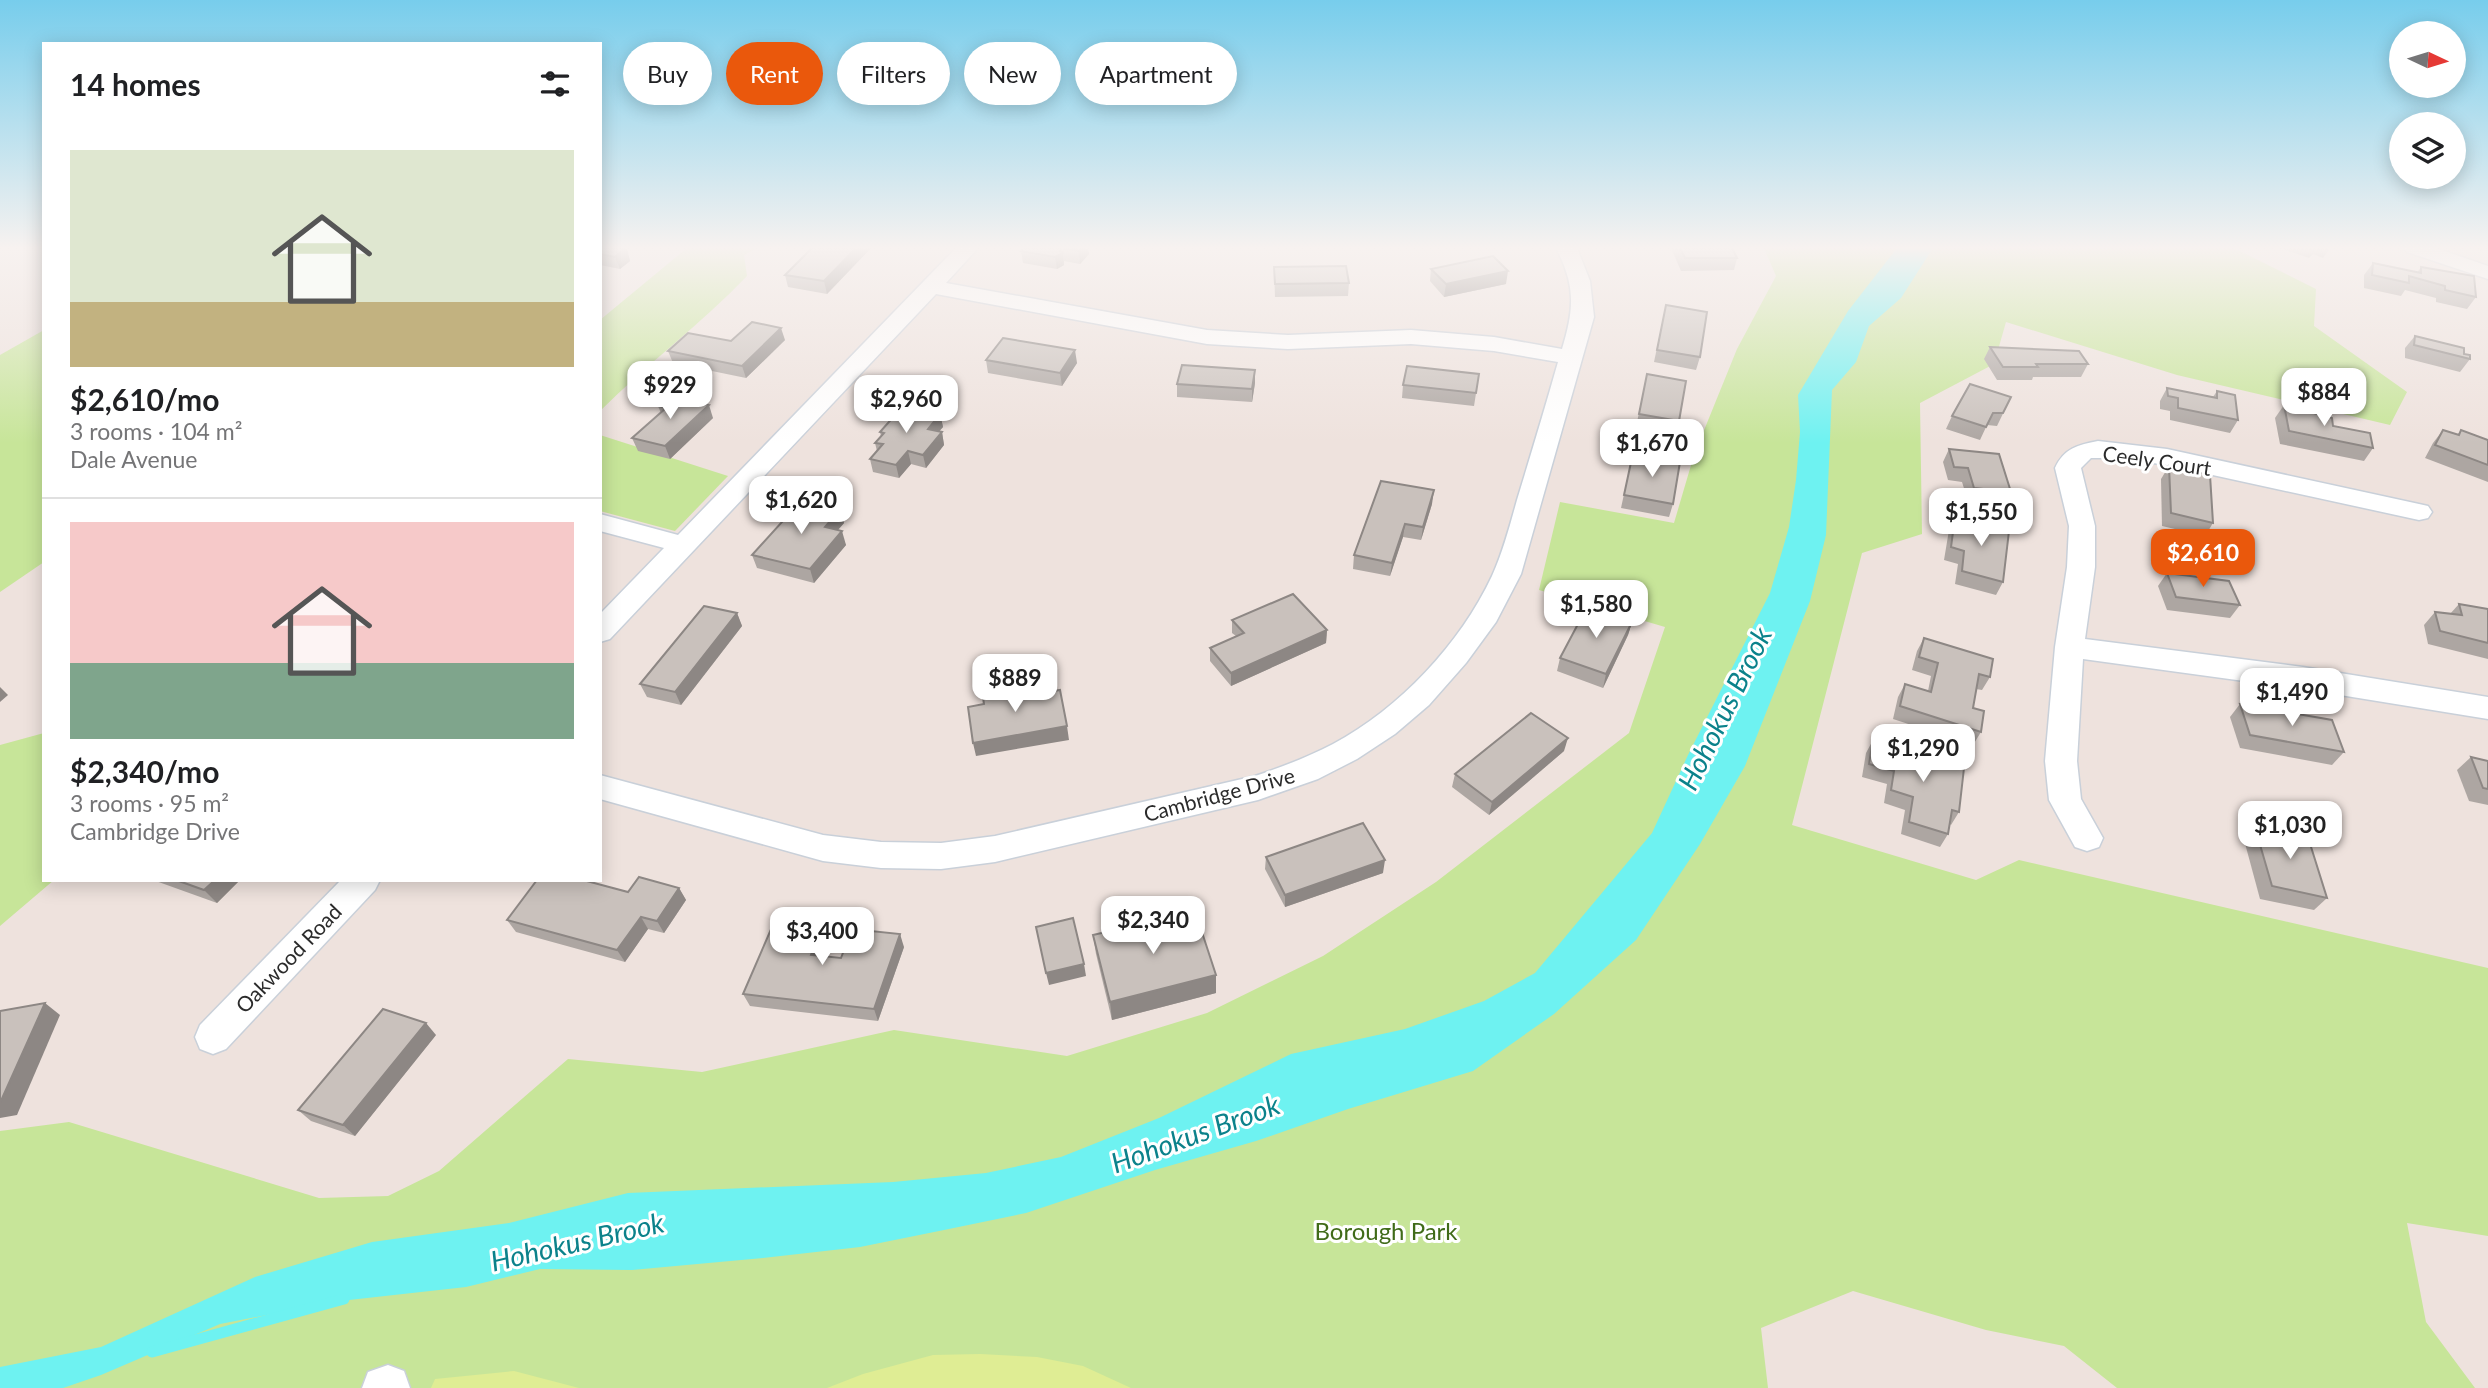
<!DOCTYPE html>
<meta charset="utf-8">
<style>
:root{--surface:#fff;--page:#f2f2f2;--text:#202124;--muted:#757577;--line:#e0e0e0;--accent:#ea580c}
body{margin:0;font-family:Lato,sans-serif;background:var(--page);color:var(--text);height:100vh;display:flex;flex-direction:column;font-size:26px;white-space:nowrap}
*{box-sizing:border-box;margin:0}
p{font-size:23px;color:var(--muted)}
.icon{flex:none;width:38px;height:38px;fill:none;stroke:currentColor;stroke-width:2;stroke-linecap:round;stroke-linejoin:round}
.map{position:relative;flex:1;overflow:hidden}
.drawer{position:absolute;left:42px;top:42px;width:560px;height:840px;display:flex;flex-direction:column;background:var(--surface);border-radius:0px;box-shadow:0 4px 18px #0003}
.drawer>*{flex:none}
.hud{position:absolute;left:623px;top:42px;width:665px;height:63px;display:flex;gap:14px}
.needle{width:46px;rotate:94deg}
.buttons{position:absolute;left:2389px;top:21px;display:grid;gap:14px}
.buttons a{display:grid;place-items:center;width:77px;height:77px;border-radius:50%;background:var(--surface);box-shadow:0 4px 18px #0003;font-size:35px}
.price{position:absolute;translate:-50% -60px;padding:0 16px;border-radius:14px;background:#fff;color:#222;font-size:23px;line-height:46px;filter:drop-shadow(0 2px 4px #0008)}
.price::after{content:'';position:absolute;left:50%;top:42px;width:21px;height:16px;margin-left:-10px;background:inherit;clip-path:polygon(0 0,100% 0,50% 100%)}
.price.active{background:var(--accent);color:#fff}
ul{padding:0;list-style:none}
li{display:grid;align-content:center;gap:14px;height:371px;padding:0 28px}
li+li{border-top:2px solid var(--line)}
li span{display:grid;place-items:center;height:217px;border-radius:0px;color:#555}
li>.icon{margin-inline-start:auto}
span .icon{width:126px;height:126px;fill:#fffc;stroke-width:1}
li b{font-size:30px}
h2{display:flex;justify-content:space-between;align-items:center;height:84px;padding:0 28px;font-size:30px}
.pill{padding:0 24px;border-radius:32px;background:var(--surface);box-shadow:0 4px 18px #0003;font-size:24px;line-height:63px}
.pill.active{background:var(--accent);color:#fff}
.map>svg:first-child{display:block}
.green{fill:#c7e599}
.pitch{fill:#dfed94}
.water{fill:#6ef2f1}
.lines{fill:none;stroke-linecap:round;stroke-linejoin:round}
.stream{stroke:#6ef2f1;stroke-width:11}
.street-casing{stroke:#c9d0d9;stroke-width:3}
.street{fill:#fff;fill-rule:evenodd}
.wall{fill:#ada6a2}
.shaded-wall{fill:#8d8784}
.building{fill:#c9c1bc;stroke:#8d8784;stroke-width:2}
.labels{text-anchor:middle;dominant-baseline:central;stroke-width:6;stroke-linejoin:round;paint-order:stroke}
.street-label{font-size:21px;fill:#2b2b2b;stroke:#fff}
.near-park-label{font-size:24px;fill:#406b19;stroke:#fff}
.near-water-label{font-size:28px;font-style:italic;fill:#0b828b;stroke:#fff}
</style>
<div class="map">
<svg width="2488" height="1388" viewBox="0 0 2488 1388">
<rect width="100%" height="100%" fill="#eee2dd"/>
<g class="green">
<path d="M687,248H757L744,255L747,276C701,324 647,364 600,411V320Z"/>
<polygon points="1764,248 2234,248 2316,289 2314,326 2407,392 2390,425 2177,375 2006,322 1994,364 1920,403 1922,534 1862,553 1792,825 1976,880 2019,860 2488,968 2488,1236 2407,1223 2426,1322 2475,1388 2117,1388 2064,1346 1986,1330 1853,1291 1761,1328 1768,1388 0,1388 0,1131 69,1122 319,1198 388,1196 439,1171 568,1059 702,1072 894,1030 1067,1056 1207,1013 1323,956 1436,882 1629,733 1665,627 1539,590 1560,502 1674,523 1694,455 1737,349 1776,276"/>
<polygon points="44,330 44,562 0,592 0,355"/>
<polygon points="600,435 728,476 675,531 600,511"/>
<polygon points="44,733 44,880 54,880 0,926 0,745"/>
</g>
<g class="pitch">
<polygon points="980,1354 1037,1357 1083,1366 1131,1388 827,1388 863,1374 933,1355"/>
<polygon points="514,1371 579,1388 431,1388 435,1379"/>
</g>
<polygon class="water" points="1897,248 1933,248 1901,298 1869,326 1856,362 1832,390 1826,535 1810,601 1745,766 1700,844 1636,940 1554,1014 1473,1071 1348,1109 1256,1141 1155,1170 1026,1213 944,1230 860,1247 763,1258 632,1270 540,1269 466,1287 340,1301 220,1324 101,1375 63,1388 0,1388 0,1367 101,1347 255,1277 372,1242 509,1223 628,1193 893,1182 986,1173 1061,1157 1159,1118 1291,1054 1405,1029 1484,1001 1535,973 1652,833 1688,755 1770,593 1789,527 1796,480 1800,432 1798,395 1848,311"/>
<g class="lines">
<polyline class="stream" points="152,1352 344,1299"/>
<defs>
<g id="street">
<path d="M956,248H978L946,283L1207,330L1288,335L1411,330L1494,337L1562,349C1574,310 1576,286 1556,248H1577L1590,281L1594,317L1521,574L1496,622L1466,663L1429,705L1395,734L1357,759L1318,779L1258,800L995,862L941,869L881,868L823,861L600,799V775L823,835L881,842L941,843L995,836L1255,776C1282,767 1308,757 1333,744C1400,708 1460,644 1492,576C1503,552 1510,525 1517,500C1531,454 1545,408 1558,362L1494,351L1411,344L1288,349L1207,344L936,294L610,639L600,642V614L664,548L600,531V514L678,535Z"/>
<polygon points="2404,248 2436,248 2488,266 2488,279 2407,252"/>
<path d="M2098,441L2167,449L2419,504L2428,506L2432,512L2428,518L2419,520L2167,465L2118,458H2091L2081,468L2095,526V567L2085,639L2303,667L2488,697V719L2303,689L2083,659L2077,761L2081,799L2103,838L2099,847L2087,851L2075,847L2049,800L2045,761L2055,647L2067,567L2069,526L2055,468C2064,448 2078,445 2098,441Z"/>
<polygon points="341,880 380,880 375,890 226,1049 213,1054 200,1049 195,1037 200,1025"/>
<polygon points="388,1365 404,1371 410,1388 362,1388 368,1372"/>
</g>
</defs>
<use href="#street" class="street-casing"/>
<use href="#street" class="street"/>
</g>
<g class="wall">
<polygon points="600,248 626,249 630,261 620,269 600,265"/>
<polygon points="812,248 871,248 827,294 788,287 785,275"/>
<polygon points="1023,248 1088,248 1089,254 1080,264 1064,261 1064,265 1057,269 1023,263 1021,251"/>
<polygon points="1671,248 1732,248 1737,258 1734,270 1681,271"/>
<polygon points="2280,248 2330,248 2323,258 2313,254 2309,258"/>
<polygon points="2373,263 2417,273 2421,267 2476,297 2467,309 2436,302 2436,298 2405,290 2401,296 2364,288 2364,275"/>
<polygon points="1274,267 1349,283 1348,296 1275,297"/>
<polygon points="1431,269 1506,284 1444,297 1430,281"/>
<polygon points="1666,305 1700,357 1696,370 1654,362"/>
<polygon points="2415,336 2464,354 2470,359 2460,372 2405,358 2405,348"/>
<polygon points="785,340 746,378 673,363 668,351 731,341"/>
<polygon points="1990,347 2088,364 2081,377 2033,377 2032,380 1997,380 1984,359"/>
<polygon points="986,360 1077,363 1062,386 988,373"/>
<polygon points="1479,374 1474,406 1402,398 1403,385"/>
<polygon points="1647,374 1679,421 1675,434 1636,427"/>
<polygon points="1255,383 1252,402 1177,397 1177,384"/>
<polygon points="2167,388 2213,397 2217,391 2238,420 2230,433 2170,420 2170,411 2160,409 2160,401"/>
<polygon points="2011,397 1997,426 1987,425 1980,440 1946,429 1952,416"/>
<polygon points="2284,405 2333,426 2373,448 2364,461 2280,444 2275,418"/>
<polygon points="658,406 713,418 670,459 638,451 632,438 661,413"/>
<polygon points="940,414 943,427 939,431 942,432 944,445 926,468 911,464 899,478 873,472 870,459 877,451 875,443 881,436 880,432"/>
<polygon points="2443,430 2457,435 2461,430 2488,440 2488,482 2425,458 2433,443"/>
<polygon points="1949,449 2011,492 2004,505 1968,501 1962,482 1948,480 1943,462"/>
<polygon points="1633,453 1673,504 1669,517 1621,508"/>
<polygon points="2169,466 2213,523 2205,536 2162,526 2161,479"/>
<polygon points="1432,504 1421,540 1403,537 1390,576 1353,569 1354,555"/>
<polygon points="840,510 844,523 838,530 846,545 814,583 757,568 752,555"/>
<polygon points="1955,517 2003,582 1996,595 1955,584 1958,564 1944,560 1949,530"/>
<polygon points="2167,573 2240,605 2230,618 2167,610 2158,586"/>
<polygon points="2459,604 2488,609 2488,659 2428,644 2424,625 2435,612 2450,614"/>
<polygon points="737,613 742,626 681,705 647,697 640,684"/>
<polygon points="1232,620 1327,630 1326,643 1231,686 1210,661 1210,648 1236,636 1232,633"/>
<polygon points="1632,622 1628,635 1603,688 1557,671 1560,658"/>
<polygon points="1924,638 1990,677 1982,690 1976,689 1973,708 1981,732 1973,745 1893,719 1898,697 1905,684 1928,691 1931,676 1912,670 1917,651"/>
<polygon points="2240,704 2344,752 2332,765 2240,748 2230,717"/>
<polygon points="1873,740 1959,812 1951,825 1950,824 1948,834 1940,847 1901,834 1905,810 1884,803 1887,784 1862,777 1866,753"/>
<polygon points="1564,751 1489,815 1452,787 1455,774"/>
<polygon points="2471,757 2488,761 2488,805 2469,801 2457,770"/>
<polygon points="2254,824 2327,898 2314,910 2260,899 2243,836"/>
<polygon points="1266,857 1383,873 1285,907 1265,869"/>
<polygon points="153,880 240,880 217,903"/>
<polygon points="679,888 686,900 664,933 648,929 625,962 516,932 507,920"/>
<polygon points="822,925 827,937 820,956 841,958 904,947 878,1021 750,1006 743,994"/>
<polygon points="1093,935 1216,993 1112,1020 1096,954"/>
<polygon points="436,1035 355,1136 311,1121 298,1110"/>
</g>
<g class="shaded-wall">
<polygon points="611,248 627,248 630,261 620,269"/>
<polygon points="856,248 871,248 827,294 824,281"/>
<polygon points="1062,248 1064,265 1057,269 1055,257"/>
<polygon points="1082,248 1088,248 1089,254 1080,264 1079,251"/>
<polygon points="1508,271 1506,284 1444,297 1446,284"/>
<polygon points="781,328 785,340 746,378 742,366"/>
<polygon points="1075,350 1077,363 1062,386 1060,373"/>
<polygon points="1255,370 1255,383 1252,402 1252,389"/>
<polygon points="709,405 713,418 670,459 665,446"/>
<polygon points="940,414 943,427 930,442 928,429"/>
<polygon points="942,432 944,445 926,468 923,455"/>
<polygon points="908,451 911,464 899,478 896,465"/>
<polygon points="1434,490 1432,504 1421,540 1423,527"/>
<polygon points="840,510 844,523 829,540 825,527"/>
<polygon points="1405,524 1403,537 1390,576 1392,563"/>
<polygon points="842,531 846,545 814,583 810,569"/>
<polygon points="737,613 742,626 681,705 675,692"/>
<polygon points="1632,622 1628,635 1603,688 1606,674"/>
<polygon points="1327,630 1326,643 1231,686 1231,673"/>
<polygon points="0,687 8,695 0,702"/>
<polygon points="1067,726 1069,740 976,756 973,743"/>
<polygon points="1568,738 1564,751 1489,815 1492,802"/>
<polygon points="1385,860 1383,873 1285,907 1285,895"/>
<polygon points="215,880 240,880 217,903 204,890"/>
<polygon points="679,888 686,900 664,933 657,921"/>
<polygon points="641,917 648,929 625,962 617,950"/>
<polygon points="822,925 827,937 816,967 811,955"/>
<polygon points="900,934 904,947 878,1021 874,1009"/>
<polygon points="1084,964 1086,976 1049,985 1046,973"/>
<polygon points="1216,975 1216,993 1112,1020 1110,1002"/>
<polygon points="45,1003 60,1015 17,1115 0,1118 0,1103"/>
<polygon points="426,1023 436,1035 355,1136 343,1125"/>
</g>
<g class="building">
<polygon points="600,248 625,248 615,257 600,254"/>
<polygon points="812,248 856,248 824,281 785,275"/>
<polygon points="1023,248 1062,248 1060,251 1063,253 1055,257 1021,251"/>
<polygon points="1063,248 1082,248 1079,251"/>
<polygon points="1680,248 1732,248 1737,258 1685,258"/>
<polygon points="1493,256 1508,271 1446,284 1431,269"/>
<polygon points="2373,263 2421,273 2421,267 2474,276 2476,297 2445,290 2445,286 2409,276 2409,283 2372,275"/>
<polygon points="1346,266 1349,283 1275,284 1274,267"/>
<polygon points="1666,305 1707,312 1700,357 1657,350"/>
<polygon points="752,322 781,328 742,366 668,351 688,333 731,341"/>
<polygon points="2415,336 2464,348 2464,354 2470,355 2470,359 2414,345"/>
<polygon points="1003,338 1075,350 1060,373 986,360"/>
<polygon points="1990,347 2079,351 2088,364 2036,364 2038,367 2003,367"/>
<polygon points="1182,365 1255,370 1252,389 1177,384"/>
<polygon points="1407,366 1479,374 1476,393 1403,385"/>
<polygon points="1647,374 1686,381 1679,421 1639,414"/>
<polygon points="1970,384 2011,397 2003,413 1993,413 1986,427 1952,416"/>
<polygon points="2167,388 2217,398 2217,391 2235,395 2238,420 2178,408 2178,398 2168,396"/>
<polygon points="669,396 709,405 665,446 632,438 666,408 658,406"/>
<polygon points="2284,405 2332,418 2333,426 2370,433 2373,448 2289,431"/>
<polygon points="903,406 940,414 928,429 942,432 923,455 908,451 896,465 870,459 883,444 875,443 884,433 880,432"/>
<polygon points="2443,430 2459,435 2461,430 2488,440 2488,465 2435,445"/>
<polygon points="1949,449 1999,454 2011,492 1974,488 1968,468 1954,467"/>
<polygon points="1633,453 1680,462 1673,504 1624,495"/>
<polygon points="2169,466 2210,475 2213,523 2171,513"/>
<polygon points="1381,481 1434,490 1423,527 1405,524 1392,563 1354,555"/>
<polygon points="801,501 840,510 825,527 842,531 810,569 752,555"/>
<polygon points="1955,517 2009,531 2003,582 1962,571 1964,551 1951,547"/>
<polygon points="2167,573 2229,581 2240,605 2176,597"/>
<polygon points="1293,594 1327,630 1231,673 1210,648 1244,633 1232,620"/>
<polygon points="2459,604 2488,609 2488,643 2440,631 2435,612 2462,615"/>
<polygon points="704,606 737,613 675,692 640,684"/>
<polygon points="1587,607 1632,622 1606,674 1560,658"/>
<polygon points="1924,638 1993,659 1990,677 1979,674 1973,708 1984,711 1981,732 1900,706 1905,684 1931,692 1938,663 1919,657"/>
<polygon points="1016,686 1018,697 1060,690 1067,726 973,743 968,707 984,704 982,691"/>
<polygon points="2240,704 2332,720 2344,752 2250,735"/>
<polygon points="1531,713 1568,738 1492,802 1455,774"/>
<polygon points="1873,740 1964,768 1959,812 1952,810 1948,834 1909,822 1913,797 1891,790 1894,771 1869,764"/>
<polygon points="2471,757 2488,761 2488,789 2483,788"/>
<polygon points="1363,823 1385,860 1285,895 1266,857"/>
<polygon points="2254,824 2307,834 2327,898 2272,886"/>
<polygon points="639,877 679,888 657,921 641,917 617,950 507,920 537,880 583,880 628,892"/>
<polygon points="176,880 215,880 204,890"/>
<polygon points="1195,911 1216,975 1110,1002 1093,935"/>
<polygon points="1073,918 1084,964 1046,973 1036,927"/>
<polygon points="775,920 822,925 811,955 841,958 852,929 900,934 874,1009 743,994"/>
<polygon points="45,1003 0,1103 0,1011"/>
<polygon points="383,1009 426,1023 343,1125 298,1110"/>
</g>
<linearGradient id="sky" x2="0" y2="1"><stop stop-color="#77cdec"/><stop offset="0.56" stop-color="#f7f2f0"/><stop offset="1" stop-color="#f7f2f0" stop-opacity="0"/></linearGradient>
<rect width="2488" height="443" fill="url(#sky)"/>
<g class="labels">
<g class="street-label">
<text transform="translate(2157 460) rotate(8)">Ceely Court</text>
<text transform="translate(1219 794) rotate(-15)">Cambridge Drive</text>
<text transform="translate(288 958) rotate(-46)">Oakwood Road</text>
</g>
<g class="near-park-label">
<text x="1386" y="1230">Borough Park</text>
</g>
<g class="near-water-label">
<text transform="translate(1724 708) rotate(-64)">Hohokus Brook</text>
<text transform="translate(1195 1133) rotate(-20)">Hohokus Brook</text>
<text transform="translate(577 1241) rotate(-13)">Hohokus Brook</text>
</g>
</g>
</svg>
<div class="buttons">
<a><svg class="needle" viewBox="-14 -14 28 28"><path d="M0-13l5 13h-10z" fill="#e53935"/><path d="M0 13l5-13h-10z" fill="#757577"/></svg></a>
<a><svg class="icon" aria-label="layers" viewBox="0 0 24 24"><path d="M12 4l9 5-9 5-9-5zM3 14l9 5 9-5"/></svg></a>
</div>
<b class="price" style="left:670px;top:421px">$929</b>
<b class="price" style="left:2324px;top:428px">$884</b>
<b class="price" style="left:906px;top:435px">$2,960</b>
<b class="price" style="left:1652px;top:479px">$1,670</b>
<b class="price" style="left:801px;top:536px">$1,620</b>
<b class="price" style="left:1981px;top:548px">$1,550</b>
<b class="price active" style="left:2203px;top:589px">$2,610</b>
<b class="price" style="left:1596px;top:640px">$1,580</b>
<b class="price" style="left:1015px;top:714px">$889</b>
<b class="price" style="left:2292px;top:728px">$1,490</b>
<b class="price" style="left:1923px;top:784px">$1,290</b>
<b class="price" style="left:2290px;top:861px">$1,030</b>
<b class="price" style="left:1153px;top:956px">$2,340</b>
<b class="price" style="left:822px;top:967px">$3,400</b>
<div class="hud">
<a class="pill">Buy</a>
<a class="pill active">Rent</a>
<a class="pill">Filters</a>
<a class="pill">New</a>
<a class="pill">Apartment</a>
</div>
<section class="drawer">
<h2>14 homes<svg class="icon" aria-label="filters" viewBox="0 0 24 24"><path d="M4 7h16M4 17h16"/><circle cx="9" cy="7" r="2"/><circle cx="15" cy="17" r="2"/></svg></h2>
<ul>
<li><span style="background:linear-gradient(#dfe7d0 70%,#c2b280 0)"><svg class="icon" aria-label="home" viewBox="0 0 24 24"><path d="M3 11l9-7 9 7M6 9v11h12V9"/></svg></span><div><b>$2,610/mo</b><p>3 rooms · 104 m²</p><p>Dale Avenue</p></div></li>
<li><span style="background:linear-gradient(#f6c9c9 65%,#7fa58c 0)"><svg class="icon" aria-label="home" viewBox="0 0 24 24"><path d="M3 11l9-7 9 7M6 9v11h12V9"/></svg></span><div><b>$2,340/mo</b><p>3 rooms · 95 m²</p><p>Cambridge Drive</p></div></li>
</ul>
</section>
</div>
